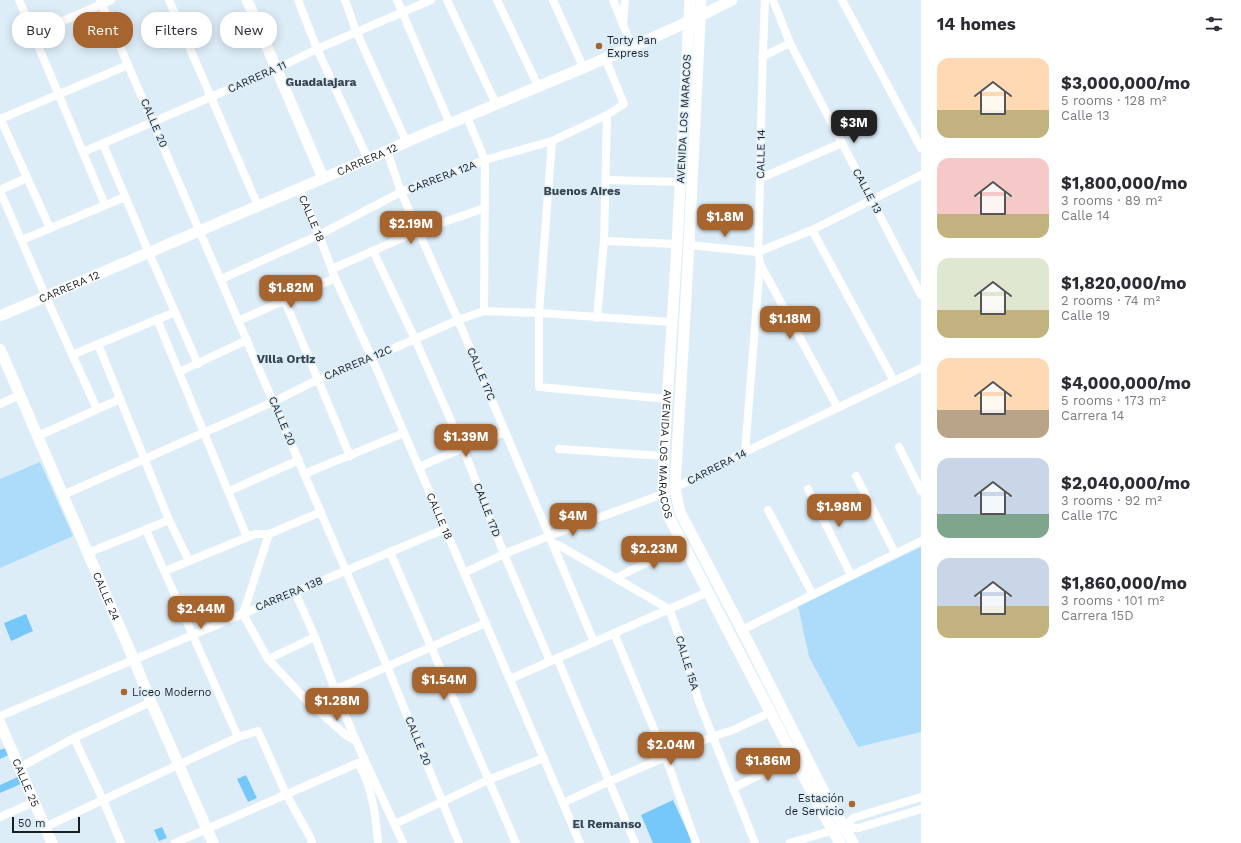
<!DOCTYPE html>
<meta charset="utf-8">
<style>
:root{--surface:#fff;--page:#f2f2f3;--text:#2b2b33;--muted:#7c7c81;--accent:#a6642f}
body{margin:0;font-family:"Work Sans",sans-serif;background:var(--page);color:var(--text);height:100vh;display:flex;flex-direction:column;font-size:15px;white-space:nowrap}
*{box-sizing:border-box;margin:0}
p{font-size:13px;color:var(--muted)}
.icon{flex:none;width:22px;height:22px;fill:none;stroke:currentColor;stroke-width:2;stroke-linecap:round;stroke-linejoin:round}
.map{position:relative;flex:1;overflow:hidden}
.details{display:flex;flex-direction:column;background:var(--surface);width:320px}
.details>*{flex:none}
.hud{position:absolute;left:12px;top:12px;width:380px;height:36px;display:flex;gap:8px}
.scale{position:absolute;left:12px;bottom:10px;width:68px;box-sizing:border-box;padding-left:4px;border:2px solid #181e22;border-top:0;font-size:11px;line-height:14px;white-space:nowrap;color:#181e22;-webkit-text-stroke:3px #ddedf8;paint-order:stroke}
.price{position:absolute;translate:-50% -34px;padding:0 9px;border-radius:8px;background:var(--accent);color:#fff;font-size:13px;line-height:26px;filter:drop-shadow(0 1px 2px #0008)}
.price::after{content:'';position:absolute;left:50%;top:24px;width:12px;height:9px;margin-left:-6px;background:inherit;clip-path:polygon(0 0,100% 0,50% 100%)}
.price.current{background:#222;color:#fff}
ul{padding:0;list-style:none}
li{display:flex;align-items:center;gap:12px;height:100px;padding:0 16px}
li span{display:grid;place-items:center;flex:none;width:112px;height:80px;border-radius:12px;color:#555}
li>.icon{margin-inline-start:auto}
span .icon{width:48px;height:48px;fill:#fffc;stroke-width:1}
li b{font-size:17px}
h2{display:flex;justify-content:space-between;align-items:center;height:48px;padding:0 16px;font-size:17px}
.pill{padding:0 14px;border-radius:16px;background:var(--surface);box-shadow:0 2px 10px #0003;font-size:14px;line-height:36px}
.pill.current{background:var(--accent);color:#fff}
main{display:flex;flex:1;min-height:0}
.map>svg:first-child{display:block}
.green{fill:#addcfa}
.building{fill:#76c8fa}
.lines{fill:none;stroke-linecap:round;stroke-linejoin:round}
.street{stroke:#fff;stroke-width:8}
.secondary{stroke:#fff;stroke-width:11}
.poi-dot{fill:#a6642f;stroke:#ddedf8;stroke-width:1.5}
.labels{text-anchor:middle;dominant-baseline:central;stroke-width:3;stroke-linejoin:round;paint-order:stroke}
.poi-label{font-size:11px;fill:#181e22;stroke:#ddedf8;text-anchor:start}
.street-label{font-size:11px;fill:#181e22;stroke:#ddedf8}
.neighbourhood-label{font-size:12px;font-weight:bold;fill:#37444d;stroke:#ddedf8}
</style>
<main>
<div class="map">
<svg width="921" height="843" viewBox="0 0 921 843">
<rect width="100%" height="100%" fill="#ddedf8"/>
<g class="green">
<polygon points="40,462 73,536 0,568 0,479"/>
<polygon points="921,547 921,732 858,747 809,657 798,606"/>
</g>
<g class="building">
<polygon points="26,614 33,631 11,641 4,623"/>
<polygon points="8,747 11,754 0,759 0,750"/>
<polygon points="246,775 257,798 248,802 237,779"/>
<polygon points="20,776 23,783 0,793 0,785"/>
<polygon points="673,800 692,842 689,843 653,843 641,815"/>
<polygon points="162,827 167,838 159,841 154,830"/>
</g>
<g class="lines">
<g class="street">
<polyline points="19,0 105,205"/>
<polyline points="100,0 387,666 459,843"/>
<polyline points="169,0 258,206"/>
<polyline points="298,0 317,49 368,159"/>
<polyline points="345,0 356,31 406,141"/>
<polyline points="397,0 450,124"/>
<polyline points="447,0 496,104"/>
<polyline points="497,0 538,86"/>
<polyline points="553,0 583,67"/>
<polyline points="613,0 632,47"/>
<polyline points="773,0 790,43 921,295"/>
<polyline points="842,0 921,148"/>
<polyline points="623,23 625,0"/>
<polyline points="33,34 111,0"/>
<polyline points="762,57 790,43"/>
<polyline points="467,117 485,160 484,311"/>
<polyline points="0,118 50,228"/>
<polyline points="0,119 128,65"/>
<polyline points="552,141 539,313 539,387 667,399"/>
<polyline points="103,144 149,253 198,364"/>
<polyline points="387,151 401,192 458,320 594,642"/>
<polyline points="83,152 276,69 317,49 431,0"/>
<polyline points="761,178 842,143"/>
<polyline points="606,180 680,182"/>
<path id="s1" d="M299,188L319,235L335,278L372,358L580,843"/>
<polyline points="0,190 27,178"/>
<polyline points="0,191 46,297 97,409"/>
<polyline points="812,230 894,381"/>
<polyline points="22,240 125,197"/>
<polyline points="604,241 677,244"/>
<polyline points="689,245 758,252 812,230 921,175"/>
<polyline points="373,251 415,339 463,448 504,554 550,661"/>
<polyline points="760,264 838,408"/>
<polyline points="332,269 418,231 485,208"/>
<polyline points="221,279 319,235 401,192 485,160 552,141 607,115 624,104 605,58"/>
<polyline points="285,301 350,456"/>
<polyline points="597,318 604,241 607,115"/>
<polyline points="157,319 247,537"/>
<polyline points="238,321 335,278"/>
<polyline points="98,344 169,520 189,561"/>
<polyline points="72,355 175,312"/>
<polyline points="179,372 247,340"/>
<polyline points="0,404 20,395"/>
<polyline points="38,436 120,399"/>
<polyline points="899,447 921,491"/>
<polyline points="559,449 664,456"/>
<path d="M745,452L760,263L758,252C761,168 761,84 765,0"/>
<polyline points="419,467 463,448 505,432"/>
<polyline points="304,474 404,433"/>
<polyline points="856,476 895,553"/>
<polyline points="808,489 851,575"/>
<polyline points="229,491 299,460"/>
<polyline points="63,495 273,402 317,380 372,358 458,320 484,311 539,313 671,322"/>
<polyline points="768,510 813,595"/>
<polyline points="146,530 238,737"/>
<polyline points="269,534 243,614 268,659 307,701 347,736 356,741"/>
<polyline points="552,543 560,546 669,609 681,641 699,702 755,843"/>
<polyline points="390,552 516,843"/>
<polyline points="88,553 169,520"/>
<polyline points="165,571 255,534 269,534 321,512"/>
<polyline points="464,573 504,554 549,536 663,494 745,452 921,368"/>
<polyline points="616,578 683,544"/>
<polyline points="295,592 315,637 335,690 356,741 403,843"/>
<polyline points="742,630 921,541"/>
<polyline points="614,633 666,758 696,843"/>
<polyline points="557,658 635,843"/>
<polyline points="268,659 315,637"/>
<polyline points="510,679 708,592"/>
<path d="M307,701C368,677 426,648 486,623"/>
<polyline points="0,716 445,529"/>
<polyline points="74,738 103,800 121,843"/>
<path d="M358,763C372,786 376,816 378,843"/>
<polyline points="19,768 74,738 151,702"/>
<polyline points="733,788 794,758"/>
<polyline points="563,803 610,781 714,736 733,730 771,712"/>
<polyline points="0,817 34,802"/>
<polyline points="395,824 488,780 544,758"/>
<polyline points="45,827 238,737 258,731 286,794 310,837 312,843"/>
<polyline points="844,827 853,818 921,797"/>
<polyline points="175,843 358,763"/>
<polyline points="790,843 844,827 859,828 921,809"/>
</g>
<g class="secondary">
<polyline points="247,0 323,178"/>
<path id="s2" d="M690,0L677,244L664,451L663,494L669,517L819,806L840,843"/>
<polyline points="701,0 689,245 675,488 680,512 742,630 822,788 853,843"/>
<path id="s3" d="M0,316L387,151C415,137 444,126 473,114C560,77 648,43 732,0"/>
<path id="s4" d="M0,349L134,660L151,702L213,843"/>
<path id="s5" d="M0,723L52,843"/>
</g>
</g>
<g class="poi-dot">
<circle cx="599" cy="46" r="4"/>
<circle cx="124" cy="692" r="4"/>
<circle cx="852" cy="804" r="4"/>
</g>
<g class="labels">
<g class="poi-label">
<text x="607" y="40">Torty Pan<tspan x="607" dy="13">Express</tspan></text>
<text x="132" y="692">Liceo Moderno</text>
<text x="844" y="798" text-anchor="end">Estación<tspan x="844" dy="13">de Servicio</tspan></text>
</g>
<g class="street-label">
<text transform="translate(257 77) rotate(-24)">CARRERA 11</text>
<text transform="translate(684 119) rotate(-87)">AVENIDA LOS MARACOS</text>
<text transform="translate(154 123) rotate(67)">CALLE 20</text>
<text transform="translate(761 154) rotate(-89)">CALLE 14</text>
<text stroke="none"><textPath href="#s3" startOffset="399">CARRERA 12</textPath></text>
<text transform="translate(442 177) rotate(-21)">CARRERA 12A</text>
<text transform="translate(867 191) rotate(62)">CALLE 13</text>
<text stroke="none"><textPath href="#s1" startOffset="33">CALLE 18</textPath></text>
<text stroke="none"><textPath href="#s3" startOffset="75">CARRERA 12</textPath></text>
<text transform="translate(358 363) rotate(-23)">CARRERA 12C</text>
<text transform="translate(481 374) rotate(67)">CALLE 17C</text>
<text transform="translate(282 421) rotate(67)">CALLE 20</text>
<text stroke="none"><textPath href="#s2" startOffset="455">AVENIDA LOS MARACOS</textPath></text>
<text transform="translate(717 467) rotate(-27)">CARRERA 14</text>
<text transform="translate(487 510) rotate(69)">CALLE 17D</text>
<text stroke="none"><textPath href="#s1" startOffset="357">CALLE 18</textPath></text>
<text transform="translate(289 594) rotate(-23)">CARRERA 13B</text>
<text stroke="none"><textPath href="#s4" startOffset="269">CALLE 24</textPath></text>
<text transform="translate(687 663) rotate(73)">CALLE 15A</text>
<text transform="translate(418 741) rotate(68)">CALLE 20</text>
<text stroke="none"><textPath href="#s5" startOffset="65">CALLE 25</textPath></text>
</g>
<g class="neighbourhood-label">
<text x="321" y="82">Guadalajara</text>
<text x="582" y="191">Buenos Aires</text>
<text x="286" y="359">Villa Ortiz</text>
<text x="607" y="824">El Remanso</text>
</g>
</g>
</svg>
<div class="scale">50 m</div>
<b class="price current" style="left:854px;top:144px">$3M</b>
<b class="price" style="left:725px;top:238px">$1.8M</b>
<b class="price" style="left:411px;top:245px">$2.19M</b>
<b class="price" style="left:291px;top:309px">$1.82M</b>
<b class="price" style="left:790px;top:340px">$1.18M</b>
<b class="price" style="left:466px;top:458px">$1.39M</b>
<b class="price" style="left:839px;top:528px">$1.98M</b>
<b class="price" style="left:573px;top:537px">$4M</b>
<b class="price" style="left:654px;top:570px">$2.23M</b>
<b class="price" style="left:201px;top:630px">$2.44M</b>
<b class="price" style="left:444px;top:701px">$1.54M</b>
<b class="price" style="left:337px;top:722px">$1.28M</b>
<b class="price" style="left:671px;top:766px">$2.04M</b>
<b class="price" style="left:768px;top:782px">$1.86M</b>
<div class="hud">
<a class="pill">Buy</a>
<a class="pill current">Rent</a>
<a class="pill">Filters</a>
<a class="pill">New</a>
</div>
</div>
<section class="details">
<h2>14 homes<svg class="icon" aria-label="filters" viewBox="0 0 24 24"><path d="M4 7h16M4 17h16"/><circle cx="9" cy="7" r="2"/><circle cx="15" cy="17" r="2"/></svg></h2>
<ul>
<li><span style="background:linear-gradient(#ffd9b3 65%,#c2b280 0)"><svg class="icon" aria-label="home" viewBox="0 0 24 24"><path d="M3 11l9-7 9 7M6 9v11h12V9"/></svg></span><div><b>$3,000,000/mo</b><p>5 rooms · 128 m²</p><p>Calle 13</p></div></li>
<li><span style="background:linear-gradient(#f6c9c9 70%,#c2b280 0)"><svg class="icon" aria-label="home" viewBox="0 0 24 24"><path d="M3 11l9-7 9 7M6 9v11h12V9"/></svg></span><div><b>$1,800,000/mo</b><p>3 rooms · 89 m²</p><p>Calle 14</p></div></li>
<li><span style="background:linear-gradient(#dfe7d0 65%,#c2b280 0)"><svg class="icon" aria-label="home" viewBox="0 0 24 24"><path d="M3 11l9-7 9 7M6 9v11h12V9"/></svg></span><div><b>$1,820,000/mo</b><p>2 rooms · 74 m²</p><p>Calle 19</p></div></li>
<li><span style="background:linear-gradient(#ffd9b3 65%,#b9a48a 0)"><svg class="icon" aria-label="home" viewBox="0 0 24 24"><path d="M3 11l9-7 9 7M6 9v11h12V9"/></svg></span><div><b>$4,000,000/mo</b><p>5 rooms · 173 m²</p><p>Carrera 14</p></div></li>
<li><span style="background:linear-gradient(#c9d6e8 70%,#7fa58c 0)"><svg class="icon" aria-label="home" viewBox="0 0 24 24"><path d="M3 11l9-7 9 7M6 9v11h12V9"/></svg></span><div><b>$2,040,000/mo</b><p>3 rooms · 92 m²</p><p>Calle 17C</p></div></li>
<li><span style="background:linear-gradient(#c9d6e8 60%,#c2b280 0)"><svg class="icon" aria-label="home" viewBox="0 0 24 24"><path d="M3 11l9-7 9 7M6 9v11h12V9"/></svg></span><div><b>$1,860,000/mo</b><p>3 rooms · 101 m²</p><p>Carrera 15D</p></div></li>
</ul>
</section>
</main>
